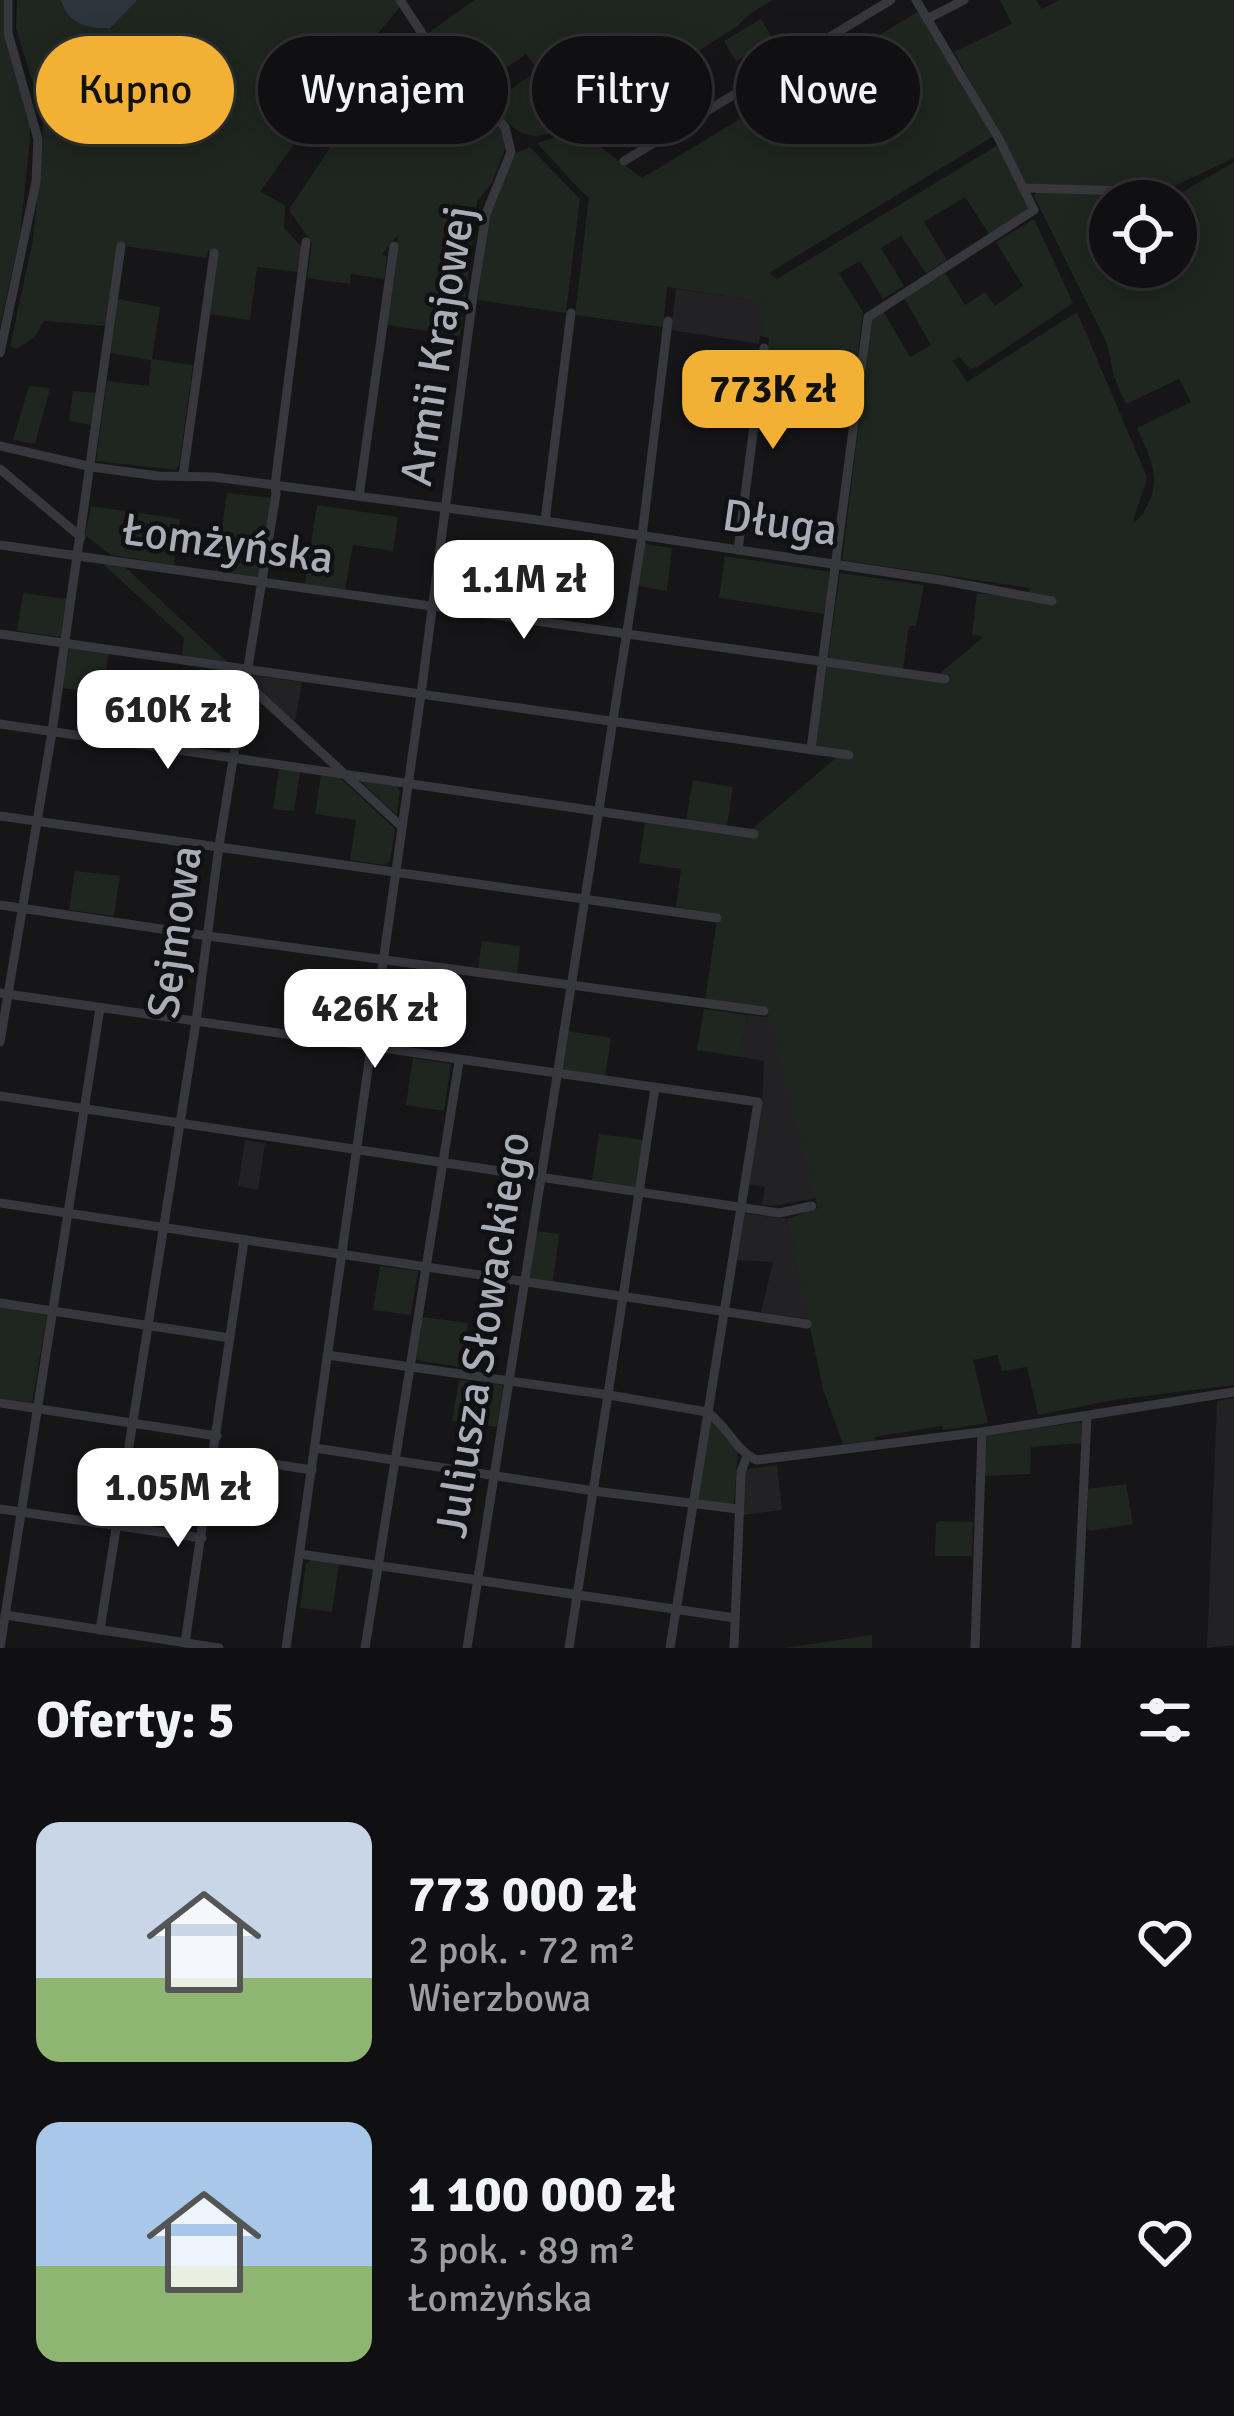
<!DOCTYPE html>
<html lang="pl">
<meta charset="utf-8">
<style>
:root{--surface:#101012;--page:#19191b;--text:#f1f3f6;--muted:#9c9d9f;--line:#303032;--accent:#f2b134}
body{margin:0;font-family:Signika,sans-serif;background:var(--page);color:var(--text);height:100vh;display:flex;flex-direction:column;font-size:45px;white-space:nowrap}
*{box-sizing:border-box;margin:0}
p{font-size:39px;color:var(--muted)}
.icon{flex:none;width:66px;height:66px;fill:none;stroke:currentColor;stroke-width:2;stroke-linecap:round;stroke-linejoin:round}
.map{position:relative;height:1648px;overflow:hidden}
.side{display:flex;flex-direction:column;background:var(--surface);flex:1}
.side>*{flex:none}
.guide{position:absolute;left:36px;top:36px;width:1164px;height:108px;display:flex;gap:24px}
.controls{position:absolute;left:1089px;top:180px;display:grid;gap:24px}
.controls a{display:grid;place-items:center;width:108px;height:108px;border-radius:50%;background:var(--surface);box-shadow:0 6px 30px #0003,0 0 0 3px var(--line);font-size:60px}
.price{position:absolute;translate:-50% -102px;padding:0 27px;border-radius:24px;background:#fff;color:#222;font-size:39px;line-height:78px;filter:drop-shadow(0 3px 6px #0008)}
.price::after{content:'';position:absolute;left:50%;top:72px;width:36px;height:27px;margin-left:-18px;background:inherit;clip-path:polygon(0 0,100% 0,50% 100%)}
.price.selected{background:var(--accent);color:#111}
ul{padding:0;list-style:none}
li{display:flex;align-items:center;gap:36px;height:300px;padding:0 36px}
li span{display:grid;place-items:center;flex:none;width:336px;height:240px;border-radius:24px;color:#555}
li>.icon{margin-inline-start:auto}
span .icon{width:144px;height:144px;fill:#fffc;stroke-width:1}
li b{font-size:51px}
h2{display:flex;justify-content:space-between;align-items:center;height:144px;padding:0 36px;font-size:51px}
.pill{padding:0 42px;border-radius:54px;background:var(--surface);box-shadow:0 6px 30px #0003,0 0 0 3px var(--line);font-size:42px;line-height:108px}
.pill.selected{background:var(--accent);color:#111}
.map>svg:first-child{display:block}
.built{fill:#222225}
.green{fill:#1e261f}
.water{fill:#2c353c}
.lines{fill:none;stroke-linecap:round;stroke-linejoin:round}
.street{stroke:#37383d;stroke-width:9}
.labels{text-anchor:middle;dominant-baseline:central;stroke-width:9;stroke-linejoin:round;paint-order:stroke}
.street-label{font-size:45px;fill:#a8adb8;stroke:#111113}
</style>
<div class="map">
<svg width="1234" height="1648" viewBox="0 0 1234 1648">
<rect width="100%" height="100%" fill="#161618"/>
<g class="built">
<polygon points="676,289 765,302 759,344 671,330"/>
<polygon points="251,675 302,682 295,722 249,683"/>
<polygon points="768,1005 816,1198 774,1206 762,1205 765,1187 747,1184 762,1105 764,1061 741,1057 747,1015 767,1017"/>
<polygon points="245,1140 265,1143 258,1190 238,1186"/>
<polygon points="742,1213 787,1219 809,1319 761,1312 773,1262 736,1260"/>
<polygon points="1234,1398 1234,1645 1207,1648 1217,1401"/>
<polygon points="777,1465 782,1510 743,1515 744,1472 747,1469"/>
</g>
<g class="green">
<polygon points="0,0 3,0 3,31 30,124 30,140 20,235 0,327"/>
<polygon points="17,0 397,0 401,6 345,72 260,192 285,205 284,228 302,247 299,272 257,267 250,320 209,314 216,253 208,251 207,258 125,246 105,326 44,321 34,338 16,349 10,346 33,240 43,140 43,117 16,28"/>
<path d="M474,0H773L751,13L736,27C697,51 574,136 535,136C517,136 500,116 490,104L538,70L526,54L475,90L446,60L427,34Z"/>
<polygon points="1000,0 1036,0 1042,9 1060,0 1234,0 1234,158 1166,190 1027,185 954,52 1012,24"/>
<polygon points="919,11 994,136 769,273 777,279 998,145 1029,210 989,234 965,197 924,222 947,260 926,273 901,236 881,248 904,286 883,299 860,261 839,273 863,312 851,408 762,395 769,338 760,336 764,302 667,287 663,327 575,315 589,197 581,191 537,143 578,130 642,178"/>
<polygon points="761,19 773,39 736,61 724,41"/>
<polygon points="419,36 448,83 455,81 462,86 501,125 506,146 493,181 477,202 460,336 387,325 398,235 382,254 387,257 384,279 351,274 350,284 307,278 312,243 291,213 290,208 357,107"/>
<polygon points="682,66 694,86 652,111 640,92"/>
<polygon points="530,147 580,199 566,313 478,300 487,223 510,161 516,153"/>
<path d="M1234,162V1385L1114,1400L1038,1415L1027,1367L1002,1371L997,1355L973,1360L988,1423L943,1430L942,1426L874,1437L875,1441L843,1444L823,1389L787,1219L818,1208L768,1009L705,1000L718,914L676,907L681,869L639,863L645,823L743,837L844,751L814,746L827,667L931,681L983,637L972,634L977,593L1028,599L1030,588L842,560L872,318L883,311L910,357L931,345L904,298L945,273L965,305L985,292L995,306L1023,286L996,242L1034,219L1073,303L977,367L970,369L959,357L953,361L967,382L1077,312L1147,477C1144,493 1136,506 1133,523C1143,516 1145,510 1150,499C1161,474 1147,451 1137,428L1191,402L1179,379L1126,404L1114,377L1107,344L1034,196L1037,192L1110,195L1113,201H1110V267H1176V201H1164L1162,197L1184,191Z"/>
<polygon points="118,299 160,307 152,359 193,365 179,465 176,470 96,461 107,381 149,386 151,360 110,353"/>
<polygon points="29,386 50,388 35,444 13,440"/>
<polygon points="73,391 96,393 92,425 69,421"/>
<polygon points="227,493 271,498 259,577 216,571"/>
<polygon points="317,505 398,517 393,551 353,545 345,589 305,584"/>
<polygon points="91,506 180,519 174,565 111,555 85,535"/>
<polygon points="644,544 672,548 667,591 638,586"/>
<polygon points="725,556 831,572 824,614 719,598"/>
<polygon points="103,564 125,567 228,663 182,655 184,638"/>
<polygon points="840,573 924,585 916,626 909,626 903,669 828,658"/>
<polygon points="23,593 67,599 61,637 17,631"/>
<polygon points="69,648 109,654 102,694 62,688"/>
<polygon points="279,769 300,772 294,811 273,809"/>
<polygon points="321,775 339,777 395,829 390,861 384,865 350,860 356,820 315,814"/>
<polygon points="359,780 396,786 400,791 397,815"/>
<polygon points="693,780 733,787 727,826 686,820"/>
<polygon points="75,871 120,876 114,916 69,910"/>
<polygon points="482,941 520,946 517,974 478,969"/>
<polygon points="704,1009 747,1015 741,1057 697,1050"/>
<polygon points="568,1031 611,1038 605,1077 561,1071"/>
<polygon points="413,1058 451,1064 444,1111 406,1105"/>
<polygon points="599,1134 644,1140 635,1187 592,1180"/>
<polygon points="536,1231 559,1234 553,1281 530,1278"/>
<polygon points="380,1266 418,1271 411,1315 373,1310"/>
<polygon points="0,1307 47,1315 32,1403 0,1398"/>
<polygon points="422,1317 468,1323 461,1367 416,1360"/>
<polygon points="459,1380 503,1385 497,1427 452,1421"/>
<polygon points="710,1417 738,1449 734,1505 697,1502"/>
<polygon points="1079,1422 1082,1424 1081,1443 1031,1447 1030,1474 984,1476 987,1436"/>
<polygon points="1126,1484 1133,1524 1090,1531 1087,1528 1088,1489"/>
<polygon points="940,1521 973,1522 972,1556 935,1556 936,1523"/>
<polygon points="311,1560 339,1564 332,1612 300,1608 306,1564"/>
<polygon points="872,1635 872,1648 784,1648"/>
</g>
<path class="water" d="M61,0H137L110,28C87,29 68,24 61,0Z"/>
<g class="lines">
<g class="street">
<polyline points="927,19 964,0"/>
<polyline points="624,161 891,0"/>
<polyline points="1024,188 1163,192"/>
<polyline points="0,353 36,182 38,139 8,33 8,0"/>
<polyline points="0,446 92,467 158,476 214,477 545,521 940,580 1052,601"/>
<polyline points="0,469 81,537"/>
<polyline points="183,476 214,253"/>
<polyline points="359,496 394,246"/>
<polyline points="545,521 571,313"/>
<polyline points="0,545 945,679"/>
<polyline points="738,550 764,348"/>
<polyline points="0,634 849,755"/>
<polyline points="247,684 402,827"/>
<polyline points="0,724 754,834"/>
<polyline points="811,749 868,317 1034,210 999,139 916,0"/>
<polyline points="0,816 717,918"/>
<polyline points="0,905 208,936 764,1011"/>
<polyline points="0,993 758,1102 670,1648"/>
<polyline points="0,1042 52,732 121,246"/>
<polyline points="0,1096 779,1213 812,1206"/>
<polyline points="0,1203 807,1324"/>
<polyline points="0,1303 230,1338"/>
<path d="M327,1355L609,1395L707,1412C727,1425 736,1452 757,1460L982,1432L1234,1392"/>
<polyline points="0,1403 217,1436"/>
<polyline points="315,1448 594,1491 738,1509"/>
<polyline points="214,1455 312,1470"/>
<polyline points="0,1509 202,1538"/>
<polyline points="300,1554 735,1618"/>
<polyline points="5,1615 219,1648"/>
<polyline points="100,1630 196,1022 219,846 276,494 275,485 306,242"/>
<polyline points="185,1643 244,1241"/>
<polyline points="0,1648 100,1008"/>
<polyline points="286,1648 421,694 473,296 486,214 511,152 505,127 433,50 400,0"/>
<polyline points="365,1648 459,1062"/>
<polyline points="467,1648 642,536 668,321"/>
<polyline points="569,1648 655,1088"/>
<polyline points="734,1648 741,1472 747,1456"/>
<polyline points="975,1648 982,1432"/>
<polyline points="1076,1648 1087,1416"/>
</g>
</g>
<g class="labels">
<g class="street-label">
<text transform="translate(438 346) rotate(-81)">Armii Krajowej</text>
<text transform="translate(780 523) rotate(8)">Długa</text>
<text transform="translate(228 544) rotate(8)">Łomżyńska</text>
<text transform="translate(175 932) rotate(-82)">Sejmowa</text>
<text transform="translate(483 1335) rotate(-81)">Juliusza Słowackiego</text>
</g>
</g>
</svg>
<div class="controls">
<a><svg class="icon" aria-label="locate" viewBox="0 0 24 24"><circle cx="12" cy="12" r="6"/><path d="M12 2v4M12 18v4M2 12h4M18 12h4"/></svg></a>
</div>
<b class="price selected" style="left:773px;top:452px">773K zł</b>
<b class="price" style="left:524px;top:642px">1.1M zł</b>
<b class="price" style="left:168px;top:772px">610K zł</b>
<b class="price" style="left:375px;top:1071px">426K zł</b>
<b class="price" style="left:178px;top:1550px">1.05M zł</b>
<div class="guide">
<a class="pill selected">Kupno</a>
<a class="pill">Wynajem</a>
<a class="pill">Filtry</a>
<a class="pill">Nowe</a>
</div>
</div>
<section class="side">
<h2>Oferty: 5<svg class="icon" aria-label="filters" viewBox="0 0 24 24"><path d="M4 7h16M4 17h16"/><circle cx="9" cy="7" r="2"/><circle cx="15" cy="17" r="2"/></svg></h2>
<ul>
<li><span style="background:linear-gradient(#c9d6e8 65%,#8fb573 0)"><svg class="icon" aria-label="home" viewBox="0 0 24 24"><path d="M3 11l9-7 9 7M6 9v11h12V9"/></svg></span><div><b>773 000 zł</b><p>2 pok. · 72 m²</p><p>Wierzbowa</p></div><svg class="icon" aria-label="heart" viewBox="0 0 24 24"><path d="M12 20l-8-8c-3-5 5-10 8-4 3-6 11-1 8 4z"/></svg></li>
<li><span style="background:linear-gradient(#a9c7e8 60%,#8fb573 0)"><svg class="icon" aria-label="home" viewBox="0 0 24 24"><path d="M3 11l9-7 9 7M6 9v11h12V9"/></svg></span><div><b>1 100 000 zł</b><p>3 pok. · 89 m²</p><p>Łomżyńska</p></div><svg class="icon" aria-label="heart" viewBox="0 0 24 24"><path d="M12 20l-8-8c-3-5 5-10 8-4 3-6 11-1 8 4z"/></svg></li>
</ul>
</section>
